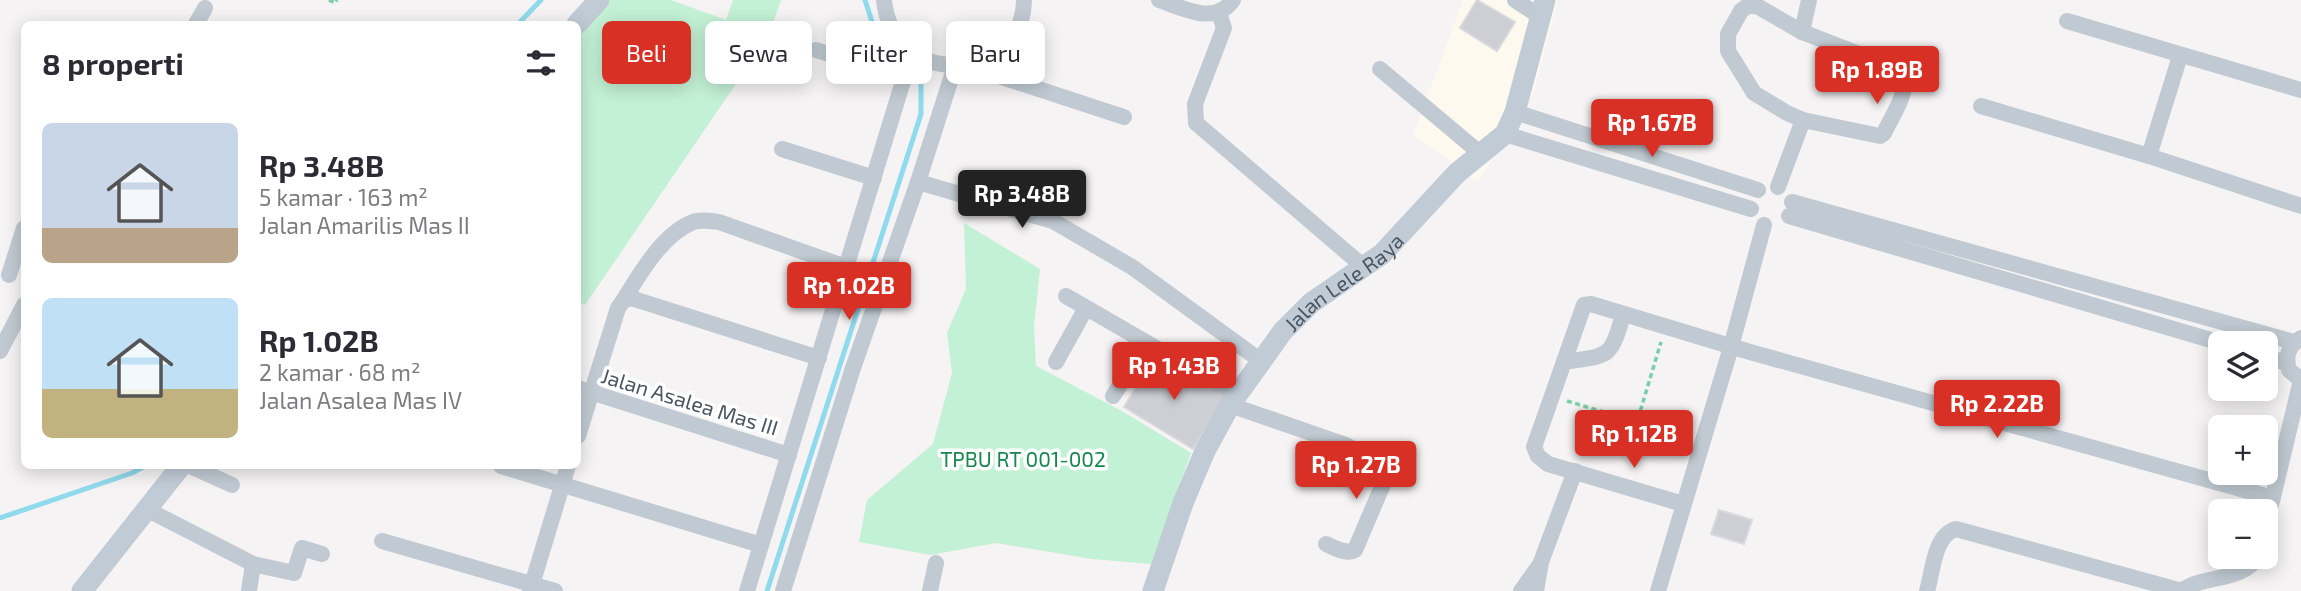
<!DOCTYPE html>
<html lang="id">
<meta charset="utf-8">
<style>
:root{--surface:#fff;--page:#f2f2f3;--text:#2b2b33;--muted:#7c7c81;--accent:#d93025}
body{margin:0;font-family:"Exo 2",sans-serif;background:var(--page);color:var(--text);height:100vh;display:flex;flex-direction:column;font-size:26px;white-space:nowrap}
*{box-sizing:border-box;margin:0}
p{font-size:23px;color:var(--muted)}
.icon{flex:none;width:38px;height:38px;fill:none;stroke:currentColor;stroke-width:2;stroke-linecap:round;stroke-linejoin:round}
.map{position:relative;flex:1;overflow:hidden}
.side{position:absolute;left:21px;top:21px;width:560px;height:448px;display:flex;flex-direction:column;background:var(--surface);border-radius:10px;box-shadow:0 4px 18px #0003}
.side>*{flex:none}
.banner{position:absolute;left:602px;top:21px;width:665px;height:63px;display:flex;gap:14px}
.controls{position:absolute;left:2208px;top:331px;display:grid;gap:14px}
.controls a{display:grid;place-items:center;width:70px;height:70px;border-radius:10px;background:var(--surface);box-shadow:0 4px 18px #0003;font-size:35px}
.price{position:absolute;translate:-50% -60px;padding:0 16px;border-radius:7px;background:var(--accent);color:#fff;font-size:23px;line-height:46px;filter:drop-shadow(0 2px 4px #0008)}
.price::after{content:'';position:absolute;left:50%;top:42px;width:21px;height:16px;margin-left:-10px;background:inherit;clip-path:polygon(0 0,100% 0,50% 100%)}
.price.active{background:#222;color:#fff}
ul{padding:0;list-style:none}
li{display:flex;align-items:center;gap:21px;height:175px;padding:0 21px}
li span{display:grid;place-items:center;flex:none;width:196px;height:140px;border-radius:10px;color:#555}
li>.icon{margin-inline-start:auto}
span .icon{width:84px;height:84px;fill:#fffc;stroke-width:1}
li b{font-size:30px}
h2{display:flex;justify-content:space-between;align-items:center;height:84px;padding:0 21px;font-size:30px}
.chip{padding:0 24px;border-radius:10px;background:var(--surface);box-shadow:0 4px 18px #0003;font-size:24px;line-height:63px}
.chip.active{background:var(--accent);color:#fff}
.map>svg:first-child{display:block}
.commercial{fill:#fdf9ef}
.green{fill:#c3f1d5}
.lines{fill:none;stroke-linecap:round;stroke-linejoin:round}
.stream{stroke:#90daee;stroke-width:5}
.building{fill:#cdcfd5;stroke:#d7d9de;stroke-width:2}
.path{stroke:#7ad0a6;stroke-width:3.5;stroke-dasharray:5 3.5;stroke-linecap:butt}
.lane{stroke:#c1cad2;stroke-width:8}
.street{stroke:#c1cad2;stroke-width:16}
.secondary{stroke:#c1cbd6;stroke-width:21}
.labels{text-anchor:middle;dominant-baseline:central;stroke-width:7;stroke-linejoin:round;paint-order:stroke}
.street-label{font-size:21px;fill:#4a5661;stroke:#fff}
.park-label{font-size:21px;fill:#17864f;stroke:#fff}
</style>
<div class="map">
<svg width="2301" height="591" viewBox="0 0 2301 591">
<rect width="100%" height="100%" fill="#f5f3f3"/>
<polygon class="commercial" points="1463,0 1558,0 1533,94 1478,181 1413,135"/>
<g class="green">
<polygon points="607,0 671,0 726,20 733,0 781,0 768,37 585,305 578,301 578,33"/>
<polygon points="964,223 1040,269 1034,326 1036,366 1122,411 1191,453 1151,564 1092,559 996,543 931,555 859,542 867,500 933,444 952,373 947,333 966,289"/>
</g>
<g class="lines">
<g class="stream">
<polyline points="518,24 541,0"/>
<polyline points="0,518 132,473 145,466"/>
<polyline points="767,591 921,114 921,77 904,57 874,28 865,0"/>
</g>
</g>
<g class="building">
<polygon points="1477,0 1515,22 1497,51 1460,28"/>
<polygon points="1156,355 1225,397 1193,449 1124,407"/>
<polygon points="1719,510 1752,520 1744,544 1711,534"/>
</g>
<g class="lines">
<g class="path">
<polyline points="329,0 335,3 337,0"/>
<polyline points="1567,401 1637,422 1661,342"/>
</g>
<polyline class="lane" points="858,31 908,66"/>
<g class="street">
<path d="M884,0C893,91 1023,82 1024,0"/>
<path d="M1159,0C1183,8 1215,26 1233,0"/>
<polyline points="1515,0 1541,17"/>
<polyline points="1219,13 1224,28 1195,104 1196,123 1365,268"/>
<polyline points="2067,21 2301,90"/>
<polyline points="196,24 205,8"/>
<polyline points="1802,32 1757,6 1747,6 1741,11 1728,34 1728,51 1754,93 1787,113 1803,120"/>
<polyline points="816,50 904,78"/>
<polyline points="965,65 1124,117"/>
<polyline points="1380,69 1481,154"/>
<polyline points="1981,106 2149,156 2301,206"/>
<polyline points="1515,112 1758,190"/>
<polyline points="1505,134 1751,209"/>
<polyline points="782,149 874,178"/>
<polyline points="2149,156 2180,56"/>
<polyline points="918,182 1053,221 1132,267 1261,361"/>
<path d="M1778,187L1803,120L1880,136L1884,133C1891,118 1908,93 1904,77L1859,54L1802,32L1809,0"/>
<polyline points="1792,202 2294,342"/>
<polyline points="1789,216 2221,343"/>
<polyline points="9,275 24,228"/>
<polyline points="1066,296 1237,395"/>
<path d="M623,301C639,275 662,235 691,223C699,219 710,221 719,222L846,267"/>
<polyline points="0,351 24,305"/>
<polyline points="2266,357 2287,363"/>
<polyline points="1056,362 1086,308"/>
<path d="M1564,362C1609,355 1610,360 1623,315"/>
<polyline points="578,388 789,455"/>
<polyline points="1113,396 1147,343"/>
<polyline points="1230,405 1346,445 1408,477"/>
<polyline points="578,436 618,308 623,301 631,298 819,358"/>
<polyline points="190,466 232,485"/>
<polyline points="501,466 761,545"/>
<polyline points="1683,504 1548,464 1538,456 1534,447 1584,305 1591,304 1750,352 2273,498"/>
<polyline points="148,510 253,564 294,573 302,548 322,554"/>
<path d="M2266,526L2301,380L2289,370C2285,356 2288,346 2301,338"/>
<polyline points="382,541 555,591"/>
<path d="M1326,544C1335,548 1346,555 1355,550L1390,468"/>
<polyline points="249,591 253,564"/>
<polyline points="530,591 568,466"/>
<polyline points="747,591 904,78 915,54"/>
<polyline points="783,591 853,368 918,182 955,66"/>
<polyline points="930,591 936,563"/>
<polyline points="1521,591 1538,567"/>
<polyline points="1536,591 1541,562 1575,471"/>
<polyline points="1658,591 1731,347 1764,225"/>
<path d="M1927,591C1933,571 1934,535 1956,529L2182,591"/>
<path d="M2181,591C2205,574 2241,583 2259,556"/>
</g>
<g class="secondary">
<polyline points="577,24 599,0"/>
<polyline points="82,591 181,466"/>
<path id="s1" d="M1153,591L1183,503L1205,451L1230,405L1283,331L1311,303L1382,254L1457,173L1505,134L1515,112L1545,0"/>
</g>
</g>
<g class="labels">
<g class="street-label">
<text stroke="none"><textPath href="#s1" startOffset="371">Jalan Lele Raya</textPath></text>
<text transform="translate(690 401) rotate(17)">Jalan Asalea Mas III</text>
</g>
<g class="park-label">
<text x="1023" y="458">TPBU RT 001-002</text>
</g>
</g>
</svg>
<div class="controls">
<a><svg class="icon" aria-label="layers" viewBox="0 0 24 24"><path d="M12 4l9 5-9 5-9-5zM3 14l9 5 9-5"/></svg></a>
<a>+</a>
<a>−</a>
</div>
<b class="price" style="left:1877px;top:106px">Rp 1.89B</b>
<b class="price" style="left:1652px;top:159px">Rp 1.67B</b>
<b class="price active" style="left:1022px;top:230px">Rp 3.48B</b>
<b class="price" style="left:849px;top:322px">Rp 1.02B</b>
<b class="price" style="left:1174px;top:402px">Rp 1.43B</b>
<b class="price" style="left:1997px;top:440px">Rp 2.22B</b>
<b class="price" style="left:1634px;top:470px">Rp 1.12B</b>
<b class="price" style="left:1356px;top:501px">Rp 1.27B</b>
<div class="banner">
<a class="chip active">Beli</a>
<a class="chip">Sewa</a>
<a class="chip">Filter</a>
<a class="chip">Baru</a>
</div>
<section class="side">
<h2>8 properti<svg class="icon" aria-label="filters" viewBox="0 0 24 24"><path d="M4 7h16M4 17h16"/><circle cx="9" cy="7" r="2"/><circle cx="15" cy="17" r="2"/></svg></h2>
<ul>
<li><span style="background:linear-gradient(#c9d6e8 75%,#b9a48a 0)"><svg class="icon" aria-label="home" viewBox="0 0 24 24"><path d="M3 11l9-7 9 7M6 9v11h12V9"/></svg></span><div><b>Rp 3.48B</b><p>5 kamar · 163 m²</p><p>Jalan Amarilis Mas II</p></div></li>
<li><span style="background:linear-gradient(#bfe0f5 65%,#c2b280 0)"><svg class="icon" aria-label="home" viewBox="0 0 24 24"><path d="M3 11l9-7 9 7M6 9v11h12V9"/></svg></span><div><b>Rp 1.02B</b><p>2 kamar · 68 m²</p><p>Jalan Asalea Mas IV</p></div></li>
</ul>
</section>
</div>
